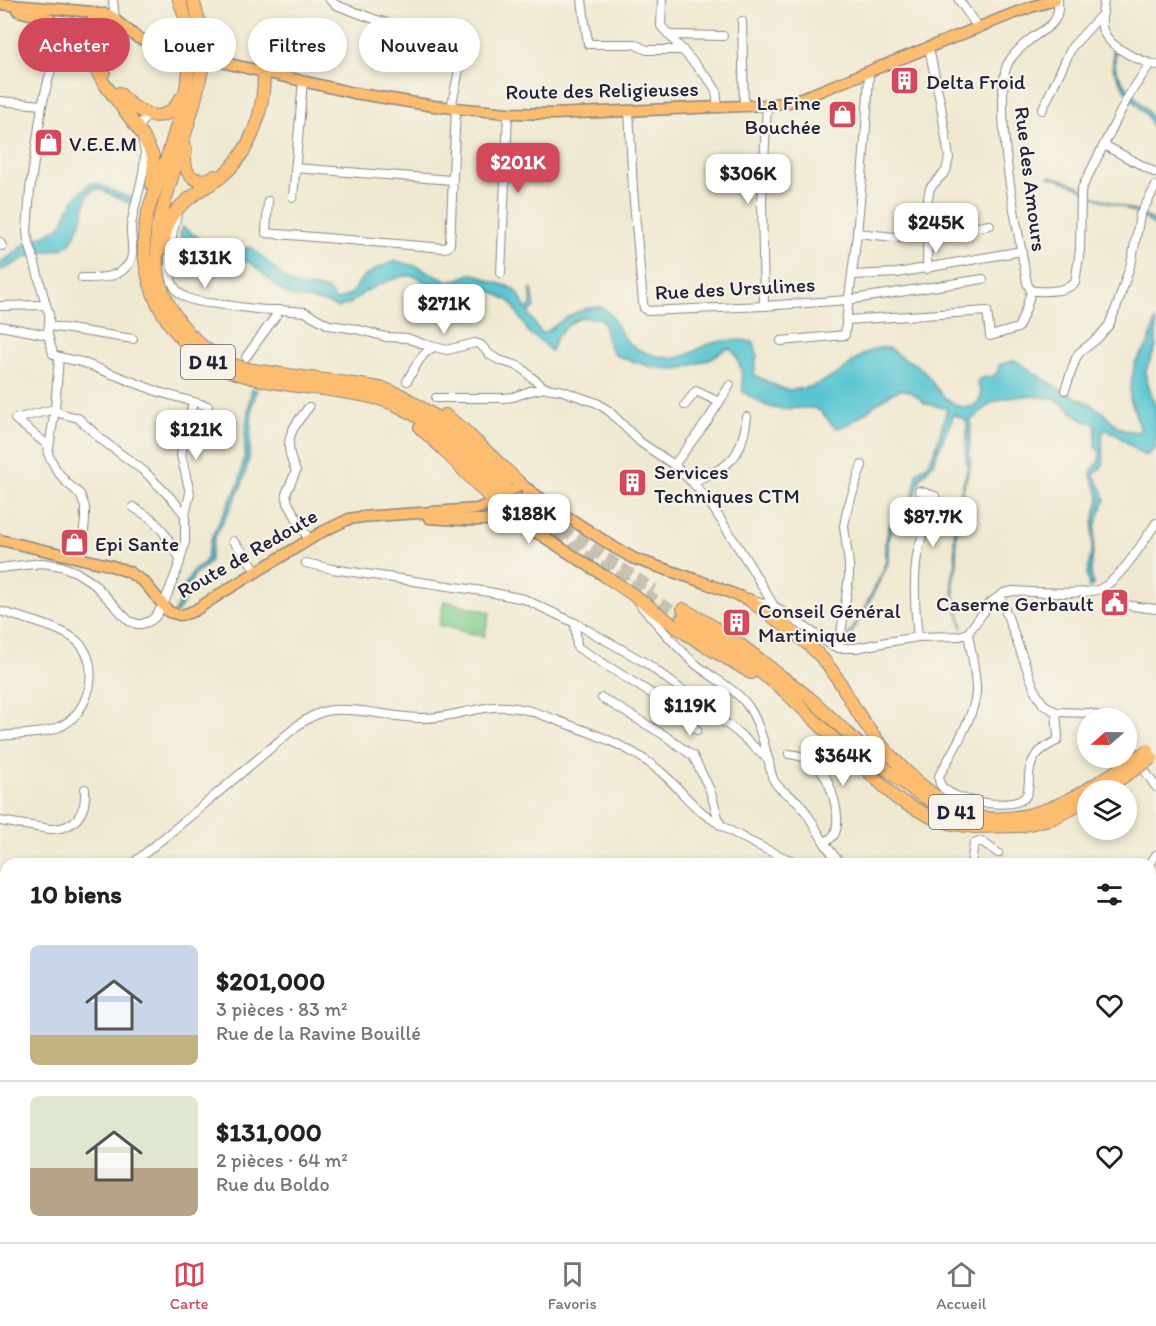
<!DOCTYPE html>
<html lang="fr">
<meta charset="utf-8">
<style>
:root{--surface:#fff;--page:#f6f6f6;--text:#202124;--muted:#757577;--line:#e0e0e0;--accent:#d1495b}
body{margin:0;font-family:Itim,sans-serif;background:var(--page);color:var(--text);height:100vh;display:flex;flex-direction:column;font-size:22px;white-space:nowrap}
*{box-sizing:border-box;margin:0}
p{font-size:20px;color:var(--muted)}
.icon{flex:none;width:33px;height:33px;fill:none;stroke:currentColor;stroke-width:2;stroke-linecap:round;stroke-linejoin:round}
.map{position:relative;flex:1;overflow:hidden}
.panel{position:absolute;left:0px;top:858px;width:1156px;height:384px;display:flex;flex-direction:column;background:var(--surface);border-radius:18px 18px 0 0;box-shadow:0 3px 9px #0003}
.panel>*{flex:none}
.hud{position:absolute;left:18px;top:18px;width:600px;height:54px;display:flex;gap:12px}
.needle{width:39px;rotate:250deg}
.tools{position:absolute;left:1077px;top:708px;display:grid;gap:12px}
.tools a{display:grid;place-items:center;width:60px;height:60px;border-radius:50%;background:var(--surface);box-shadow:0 3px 9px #0003;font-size:30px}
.price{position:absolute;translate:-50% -51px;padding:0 14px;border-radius:12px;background:#fff;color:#222;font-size:20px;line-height:39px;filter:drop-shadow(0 2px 3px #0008)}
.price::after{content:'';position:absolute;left:50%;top:36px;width:18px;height:14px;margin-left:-9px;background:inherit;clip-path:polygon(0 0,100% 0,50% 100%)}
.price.selected{background:var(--accent);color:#fff}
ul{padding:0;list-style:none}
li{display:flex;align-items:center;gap:18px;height:150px;padding:0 30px}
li+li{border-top:2px solid var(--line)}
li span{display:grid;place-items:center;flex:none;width:168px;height:120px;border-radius:9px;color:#555}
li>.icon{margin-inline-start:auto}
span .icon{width:72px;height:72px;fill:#fffc;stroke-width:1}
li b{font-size:26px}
h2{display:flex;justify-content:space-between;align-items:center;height:72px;padding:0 30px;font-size:26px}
.tag{padding:0 21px;border-radius:27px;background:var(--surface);box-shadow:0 3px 9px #0003;font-size:21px;line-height:54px}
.tag.selected{background:var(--accent);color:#fff}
.menu{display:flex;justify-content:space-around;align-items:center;height:84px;border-top:2px solid var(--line);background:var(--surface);font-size:16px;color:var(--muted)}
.menu a{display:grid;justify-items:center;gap:3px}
.menu .selected{color:var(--accent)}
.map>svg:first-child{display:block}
.green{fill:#7cca89;stroke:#4f7662;stroke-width:1.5}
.water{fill:#5ac6d2;stroke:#3e7486;stroke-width:1.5}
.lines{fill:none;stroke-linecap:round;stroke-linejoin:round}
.highway-tunnel{stroke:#c7c1b3;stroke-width:12;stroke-dasharray:12 6;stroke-linecap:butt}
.minor-casing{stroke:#898686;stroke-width:10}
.major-casing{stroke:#898686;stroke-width:13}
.highway-casing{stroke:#898686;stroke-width:14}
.minor{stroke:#fff;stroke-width:8}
.major{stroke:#fcbd6f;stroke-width:10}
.highway{stroke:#fcbd6f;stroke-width:12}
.major-bridge-casing{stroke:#898686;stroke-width:13;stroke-linecap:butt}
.highway-bridge-casing{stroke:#898686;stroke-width:14;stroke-linecap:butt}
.major-bridge{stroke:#fcbd6f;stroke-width:10}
.highway-bridge{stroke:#fcbd6f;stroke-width:12}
.labels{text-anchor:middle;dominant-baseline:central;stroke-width:4.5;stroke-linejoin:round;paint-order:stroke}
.shield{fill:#f7f3e8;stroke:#62616f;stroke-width:1.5}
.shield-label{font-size:20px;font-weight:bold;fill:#22223b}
.poi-label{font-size:21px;fill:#22223b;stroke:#f7f3e8;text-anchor:start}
.street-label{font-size:21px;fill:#22223b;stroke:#f7f3e8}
</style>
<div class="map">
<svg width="1156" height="1242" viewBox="0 0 1156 1242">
<rect width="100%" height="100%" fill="#f7f3e8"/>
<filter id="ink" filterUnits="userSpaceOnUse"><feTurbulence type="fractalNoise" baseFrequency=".0167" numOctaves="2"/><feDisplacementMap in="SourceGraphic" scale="12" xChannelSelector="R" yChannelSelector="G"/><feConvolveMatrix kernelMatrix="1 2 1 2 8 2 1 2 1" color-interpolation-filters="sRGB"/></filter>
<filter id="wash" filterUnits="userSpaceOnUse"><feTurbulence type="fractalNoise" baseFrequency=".008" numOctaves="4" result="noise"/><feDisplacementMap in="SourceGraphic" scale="24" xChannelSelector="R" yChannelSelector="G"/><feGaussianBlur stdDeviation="1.35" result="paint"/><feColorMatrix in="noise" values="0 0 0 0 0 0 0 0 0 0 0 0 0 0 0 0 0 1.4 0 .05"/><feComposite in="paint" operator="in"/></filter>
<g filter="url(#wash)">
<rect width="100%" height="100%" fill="#f0e9d1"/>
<g class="green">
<polygon points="444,601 490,612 484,637 439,625"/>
<polygon points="0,1122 6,1124 6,1236 149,1236 146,1242 0,1242"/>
</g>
<g class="water">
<path d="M1113,48L1115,50C1115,56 1114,63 1116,69C1124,92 1156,109 1156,134L1147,116L1126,92L1113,68Z"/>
<polygon points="1050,176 1064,180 1079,186 1093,196 1133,210 1151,219 1156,224 1156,227 1147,220 1123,207 1093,197 1079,188 1064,181 1049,177"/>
<path d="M92,183H96L116,193L134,199L133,205L99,189C85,189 86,203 83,214C81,222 77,232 72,240C64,254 47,249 34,254C22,258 13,267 0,270V262C15,256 19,247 32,240C41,235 54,234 61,225C65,220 66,214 69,208C74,199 84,187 92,183Z"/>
<path d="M182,227C199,237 217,253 237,251C242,251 247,248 251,247L289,282L297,286L325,289L332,294L336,301L351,294L362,278L376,269L395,261L416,266L449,281L456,280L470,274L479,275L490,281L507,286L515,290L519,295L526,309C534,305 531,298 530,290L532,289L535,307L528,313L540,332L543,333C549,331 553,327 558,323C570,314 582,308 596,307C612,305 617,333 628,342C640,353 660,358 675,358C689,357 697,348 709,344C721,340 742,338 754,343L757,355L754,375C764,379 774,386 784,389C800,392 818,385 832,377C849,368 867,344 888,348C893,349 895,354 899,356C908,361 916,363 923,370C929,376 932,383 937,389C946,401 966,416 979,401C984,395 980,390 977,384L979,379C990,375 997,380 999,365L1015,360L1062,391L1089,403L1105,414L1116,425L1124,430L1136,432L1141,430L1130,398V388L1135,363L1148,345L1156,319V347L1147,367L1145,374L1156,408V440L1155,443L1156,449L1151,451V453L1144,456L1114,433L1106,430L1102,433C1099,445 1108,459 1101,468C1099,470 1096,472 1094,475L1103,492L1105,500L1096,523L1091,572L1093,585L1089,587L1087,574L1092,548L1093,523L1099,499L1098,492L1091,476V471L1098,463L1100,456V452L1095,447L1096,425L1093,422L1084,421L1055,398L1026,396L1006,398L993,402L971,420L969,457L971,462L963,490L959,513L956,539L957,564L953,580L955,599L963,627L962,628L954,599L952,580L956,563L954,539L957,513L961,492L968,467L966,455L967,421L954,414L932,465L921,477L916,493L892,527L888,540V562L885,570L867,606L846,643L844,642L860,617L883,571L886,560L885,545L889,526L913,496L917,472L928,464L936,448L947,409C940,405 932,407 925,403C918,399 914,392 906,390C887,387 858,426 836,428C828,423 826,413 816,409C807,405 785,411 773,408C762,406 753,397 743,392L741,369L736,355L731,349H726L708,360L683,368L675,369L652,367L617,356C606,348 606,331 602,319C594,318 584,316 578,319C570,322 561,332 556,338C553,342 553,348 551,351L542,342L529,333L511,302L479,284H473L449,292H440L421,279L414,276H403L380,284L364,292L351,303L338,308L327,303L291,296L283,292L251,263L243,260L230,262L201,248L185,242L180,236Z"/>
<path d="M252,389L257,390L252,406L249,458L242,485L214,539L209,562L207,565L194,575L189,585L183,604L177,613H174C177,606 182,599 181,592L193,571L205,562L212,536L239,483L245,454V436L249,403Z"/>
</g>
</g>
<g filter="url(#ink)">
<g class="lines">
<g class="highway-tunnel">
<polyline points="506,483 528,506 654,590"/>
<polyline points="499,490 524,514 551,535 680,616"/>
</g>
<defs>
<g id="minor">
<polyline points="113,0 115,20"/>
<polyline points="330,0 336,5 374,19 454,42 460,48 462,56 451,108"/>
<polyline points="582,0 588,44 634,44 647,50 683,50"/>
<polyline points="662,0 661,26 710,81 716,90 718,107"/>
<polyline points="959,0 974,22 980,27"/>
<path d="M1104,0C1103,10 1099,24 1104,33C1112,49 1140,61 1156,65"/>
<polyline points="742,21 744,107"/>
<polyline points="669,35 723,36"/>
<polyline points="0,101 42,105"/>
<polyline points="629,110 633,190 643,303 644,308 647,311 764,306 848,300 983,279"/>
<polyline points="1042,110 1072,47 1103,13"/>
<polyline points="1104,145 1156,173"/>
<polyline points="295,168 452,180"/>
<polyline points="293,197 303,81"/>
<polyline points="268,201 266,233 444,248 448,247 450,244 456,108"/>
<path d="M178,211C172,234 157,285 187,298C198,303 212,303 224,305C243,307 261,311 280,310"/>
<polyline points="857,233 894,237 927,235 990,225"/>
<polyline points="0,242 2,246"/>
<polyline points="927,269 928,198 930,188 946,171 949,158 941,106 929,48"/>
<polyline points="501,273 508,113"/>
<polyline points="852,275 897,273 1022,251"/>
<path d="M82,278C97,278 115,279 126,267C137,257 130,239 131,227C134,201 145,180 145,153C144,144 140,134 141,125C142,120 145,117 150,115"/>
<path d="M1031,291C1046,291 1062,293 1075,283L1080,250L1081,192L1083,186L1129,95L1150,64"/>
<polyline points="46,305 33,256 28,240 27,231 30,190 42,105 60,34 90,29"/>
<path d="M0,306L46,305C52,318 48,322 48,334C49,341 52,348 53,354L59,357"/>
<polyline points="764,306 762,201 767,105"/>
<path d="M846,320L987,311L990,336L1018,328L1026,309L1031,291L1027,283C1017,222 1002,160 1003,97C1003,87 1003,75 1007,65C1012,55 1023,45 1032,38C1048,26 1060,25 1058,0"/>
<polyline points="0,326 48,335"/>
<polyline points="50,326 133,339"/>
<path d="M781,341L845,335C848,301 853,267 857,234C862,180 867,126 869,72"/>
<polyline points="59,357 55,409 48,454 57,471 67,483 80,494 85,507 85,520 81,558"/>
<polyline points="59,357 81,362 159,392 208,406"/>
<polyline points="246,357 280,310 305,312 329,325 356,329 386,337 407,338 423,344 447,350 475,343 481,345 490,355 499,360 515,365 522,368 530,376 545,388"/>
<path d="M407,381C415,368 420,354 434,347"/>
<polyline points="1065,390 1076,358 1079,353 1098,338 1109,325 1118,303 1132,260 1140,215 1156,186"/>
<polyline points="436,398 504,398 513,397 530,391 545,388 560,390 597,403 609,411 640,442 674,465 692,482 708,500 749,564 774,606"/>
<polyline points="685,405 696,391 719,402"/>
<polyline points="49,446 15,419 55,409 59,413 78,418 102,440 145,472 174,501 185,515"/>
<polyline points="674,465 708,420 730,385"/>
<path d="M692,482C730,466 741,460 747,417"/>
<polyline points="133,507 152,519 162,530 180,558"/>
<path d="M309,540L288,503L286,494L296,471C282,442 290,430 309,407"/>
<polyline points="233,541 247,557 256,571"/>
<polyline points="306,563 332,569 489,592 524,599 575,623 646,663 736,731 768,759"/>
<polyline points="0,568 42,563 61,566 76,572 93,583 129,621 137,624 142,624 150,621 154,618 163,606 179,565 185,542 185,515 190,493 181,455 193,402"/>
<path d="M1101,589C1120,607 1131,606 1156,609"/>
<polyline points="1000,596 1036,693 1043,704 1056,712 1089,713 1105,718"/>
<path d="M754,601L774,606L831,645L839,648H856L887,642L918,637L960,636L968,633L991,602L1004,593L1013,591C1032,592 1088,596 1102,588C1122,577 1143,542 1156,523"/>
<path d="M641,606C660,626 677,649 698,666C714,679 736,689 748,706C759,722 764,743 769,762C770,767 771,774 773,779C778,791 792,795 800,804C815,823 824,848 842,864"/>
<path d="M0,611C21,618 61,627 77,641C103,664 89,715 59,727C41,735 19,734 0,736"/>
<polyline points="575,623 577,647 676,709 697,730"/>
<path d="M968,633C971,652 976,671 976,690C976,714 951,755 939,776C938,788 947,791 956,796C969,802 1019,811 1027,794C1029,788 1029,781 1029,775C1031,756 1040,749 1057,741L1058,737L1056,712"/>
<path d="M918,637C915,611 913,582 917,556C921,536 929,515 935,496L919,491"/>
<polyline points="839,648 849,576 849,564 844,526 847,510 862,465"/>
<polyline points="602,698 664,735 693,756 710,790 720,824"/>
<polyline points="1126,740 1132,749"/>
<path d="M789,754C800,755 810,759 818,767C830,778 842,817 835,833C833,837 829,840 825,842"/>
<polyline points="1145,771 1156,787"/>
<path d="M0,821L50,829C75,829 87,813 85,789"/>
<path d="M132,864L194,813L298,725C307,719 316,713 326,711C355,706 392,718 422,718C451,719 478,705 507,707C527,708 545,716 564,723C598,735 633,748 661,772C677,785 689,804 707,816C735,836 768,851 800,864"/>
<polyline points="971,864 974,844 981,841 998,853"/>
<polyline points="1150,864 1156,855"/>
<polyline points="0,931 6,933"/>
<polyline points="1150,979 1156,981"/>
<polyline points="0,1043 6,1044"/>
<polyline points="1150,1216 1155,1216"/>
</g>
<g id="major">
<polyline points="0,4 92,12 101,15"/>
<polyline points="18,11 50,19 60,34"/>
<circle cx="104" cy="28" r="14"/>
<polyline points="116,21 138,38 170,50"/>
<polyline points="221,62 354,93 434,106 508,113 553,114 767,105 789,102 810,95 1007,16 1031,7 1055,0"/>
<path d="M429,518C446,519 502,524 515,514C524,508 526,498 528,489"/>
<polyline points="497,522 521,527 541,535 606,577"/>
<polyline points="538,530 532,521 531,512 538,505 550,505"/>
<path d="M0,540L109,565L129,572L144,582L169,612L180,615L185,614L194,611L220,594L322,532L349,519L361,517L476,509C493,505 506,492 522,485L560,512L615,548L635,559L700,581L749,600"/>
</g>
<g id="highway">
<polyline points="179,0 188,26 190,47"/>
<polyline points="193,0 200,24 203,50"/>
<polyline points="93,37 92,57 96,70 103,82 142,134 153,156 154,166 152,185"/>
<path d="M190,63C186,97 175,132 165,164C157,188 144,213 144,238C143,267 151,297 167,320C206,381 271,382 336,391C357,394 378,397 398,406C437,424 468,460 499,490"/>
<path d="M203,66L194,104L157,228C157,240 156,252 157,265C162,307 190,343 227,362C235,366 244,368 253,370L368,386L385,389L401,395L438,418L478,454L505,483"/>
<polyline points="104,72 101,59 108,41"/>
<path d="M119,93C136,112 164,130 180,99"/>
<path d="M186,149C182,172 191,187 215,176"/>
<path d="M162,248C164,239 166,230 169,221C174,210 188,199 198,192C206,186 214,183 221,177C252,151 264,112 264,73"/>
<polyline points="445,415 462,428 522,485"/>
<polyline points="420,428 440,446 494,502"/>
<path d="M606,577C633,593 654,611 679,629C702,645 727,658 751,673"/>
<path d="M749,600C776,620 810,641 830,668C843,685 852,705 864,722C883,751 914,781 941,800"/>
<path d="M683,609C697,617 712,625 726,635C745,647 763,662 781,676C792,684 803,692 813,701C883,763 943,849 1050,808C1077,798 1101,780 1126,765"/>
<polyline points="683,618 739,656 781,688 897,799 931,817 953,824 975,827 1021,826 1053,818 1088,801"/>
<polyline points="1104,790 1131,772"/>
</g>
</defs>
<use href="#minor" class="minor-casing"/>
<use href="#major" class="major-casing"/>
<use href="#highway" class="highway-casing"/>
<use href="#minor" class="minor"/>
<use href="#major" class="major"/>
<use href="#highway" class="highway"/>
<defs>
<polyline id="major-bridge" points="170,50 221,62"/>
<g id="highway-bridge">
<polyline points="1126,765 1148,750"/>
<polyline points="1131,772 1152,758"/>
</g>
</defs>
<use href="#major-bridge" class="major-bridge-casing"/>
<use href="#highway-bridge" class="highway-bridge-casing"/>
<use href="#major-bridge" class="major-bridge"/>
<use href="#highway-bridge" class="highway-bridge"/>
</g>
</g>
<defs>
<symbol id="building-square" viewBox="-11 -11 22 22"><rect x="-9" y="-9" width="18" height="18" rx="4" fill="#d1495b" stroke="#f7f3e8"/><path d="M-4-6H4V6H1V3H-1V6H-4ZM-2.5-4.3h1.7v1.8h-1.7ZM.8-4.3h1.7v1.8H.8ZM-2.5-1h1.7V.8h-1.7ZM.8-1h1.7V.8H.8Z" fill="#fff"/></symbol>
<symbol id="shop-square" viewBox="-11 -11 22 22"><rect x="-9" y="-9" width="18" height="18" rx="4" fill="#d1495b" stroke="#f7f3e8"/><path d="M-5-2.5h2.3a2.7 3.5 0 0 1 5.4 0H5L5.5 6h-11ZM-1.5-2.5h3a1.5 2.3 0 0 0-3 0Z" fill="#fff"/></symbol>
<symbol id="civic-square" viewBox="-11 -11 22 22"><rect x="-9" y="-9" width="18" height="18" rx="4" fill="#d1495b" stroke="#f7f3e8"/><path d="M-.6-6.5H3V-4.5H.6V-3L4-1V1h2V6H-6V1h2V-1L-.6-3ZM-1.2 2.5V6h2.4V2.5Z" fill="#fff"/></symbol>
</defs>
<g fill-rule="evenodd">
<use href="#building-square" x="888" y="64" width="33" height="33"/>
<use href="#shop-square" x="826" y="98" width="33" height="33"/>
<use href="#shop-square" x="32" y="126" width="33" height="33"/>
<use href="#building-square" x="616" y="466" width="33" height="33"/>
<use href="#shop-square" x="58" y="526" width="33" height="33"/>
<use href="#civic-square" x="1098" y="586" width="33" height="33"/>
<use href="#building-square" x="720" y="606" width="33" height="33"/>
</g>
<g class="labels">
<g class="shield">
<rect x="181" y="345" width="54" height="34" rx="4.5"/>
<rect x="929" y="795" width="54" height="34" rx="4.5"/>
</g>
<g class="shield-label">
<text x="208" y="362">D 41</text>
<text x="956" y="812">D 41</text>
</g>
<g class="poi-label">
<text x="926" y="81">Delta Froid</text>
<text x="821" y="102" text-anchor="end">La Fine<tspan x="821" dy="24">Bouchée</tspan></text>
<text x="69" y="143">V.E.E.M</text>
<text x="654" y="471">Services<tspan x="654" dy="24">Techniques CTM</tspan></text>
<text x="95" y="543">Epi Sante</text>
<text x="1094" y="603" text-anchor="end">Caserne Gerbault</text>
<text x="758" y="610">Conseil Général<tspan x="758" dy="24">Martinique</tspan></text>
</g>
<g class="street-label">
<text transform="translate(602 90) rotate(-1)">Route des Religieuses</text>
<text transform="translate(1031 179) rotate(83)">Rue des Amours</text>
<text transform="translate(735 288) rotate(-3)">Rue des Ursulines</text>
<text transform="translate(247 553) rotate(-30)">Route de Redoute</text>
</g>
</g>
</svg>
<div class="tools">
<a><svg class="needle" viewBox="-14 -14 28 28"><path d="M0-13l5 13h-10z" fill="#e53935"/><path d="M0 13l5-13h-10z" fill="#757577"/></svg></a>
<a><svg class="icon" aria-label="layers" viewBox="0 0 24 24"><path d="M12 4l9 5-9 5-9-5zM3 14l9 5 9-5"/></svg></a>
</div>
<b class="price selected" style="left:518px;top:194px">$201K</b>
<b class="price" style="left:748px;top:205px">$306K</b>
<b class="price" style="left:936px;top:254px">$245K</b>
<b class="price" style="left:205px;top:289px">$131K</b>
<b class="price" style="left:444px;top:335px">$271K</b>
<b class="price" style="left:196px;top:461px">$121K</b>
<b class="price" style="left:529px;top:545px">$188K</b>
<b class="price" style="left:933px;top:548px">$87.7K</b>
<b class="price" style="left:690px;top:737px">$119K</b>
<b class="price" style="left:843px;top:787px">$364K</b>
<div class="hud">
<a class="tag selected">Acheter</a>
<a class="tag">Louer</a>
<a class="tag">Filtres</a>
<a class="tag">Nouveau</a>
</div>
<section class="panel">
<h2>10 biens<svg class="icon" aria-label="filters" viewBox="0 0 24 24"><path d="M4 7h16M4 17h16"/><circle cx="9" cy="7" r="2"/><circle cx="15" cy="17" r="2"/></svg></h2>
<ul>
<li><span style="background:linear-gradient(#c9d6e8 75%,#c2b280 0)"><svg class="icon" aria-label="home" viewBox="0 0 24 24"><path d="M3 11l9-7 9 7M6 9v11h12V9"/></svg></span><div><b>$201,000</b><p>3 pièces · 83 m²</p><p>Rue de la Ravine Bouillé</p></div><svg class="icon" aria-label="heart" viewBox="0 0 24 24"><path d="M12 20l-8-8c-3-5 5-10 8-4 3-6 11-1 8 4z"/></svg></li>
<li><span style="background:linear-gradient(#dfe7d0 60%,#b9a48a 0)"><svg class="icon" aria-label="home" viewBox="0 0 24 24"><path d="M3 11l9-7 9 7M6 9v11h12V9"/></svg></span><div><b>$131,000</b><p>2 pièces · 64 m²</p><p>Rue du Boldo</p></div><svg class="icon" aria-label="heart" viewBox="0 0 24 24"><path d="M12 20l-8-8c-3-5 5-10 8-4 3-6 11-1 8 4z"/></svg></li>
</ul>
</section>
</div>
<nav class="menu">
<a class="selected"><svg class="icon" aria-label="map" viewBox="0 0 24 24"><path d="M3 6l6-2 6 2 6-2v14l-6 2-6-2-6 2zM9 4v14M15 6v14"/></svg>Carte</a>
<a><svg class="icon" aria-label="saved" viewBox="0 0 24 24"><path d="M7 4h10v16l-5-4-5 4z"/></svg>Favoris</a>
<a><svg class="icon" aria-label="home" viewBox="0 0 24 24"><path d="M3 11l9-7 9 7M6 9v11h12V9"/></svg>Accueil</a>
</nav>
